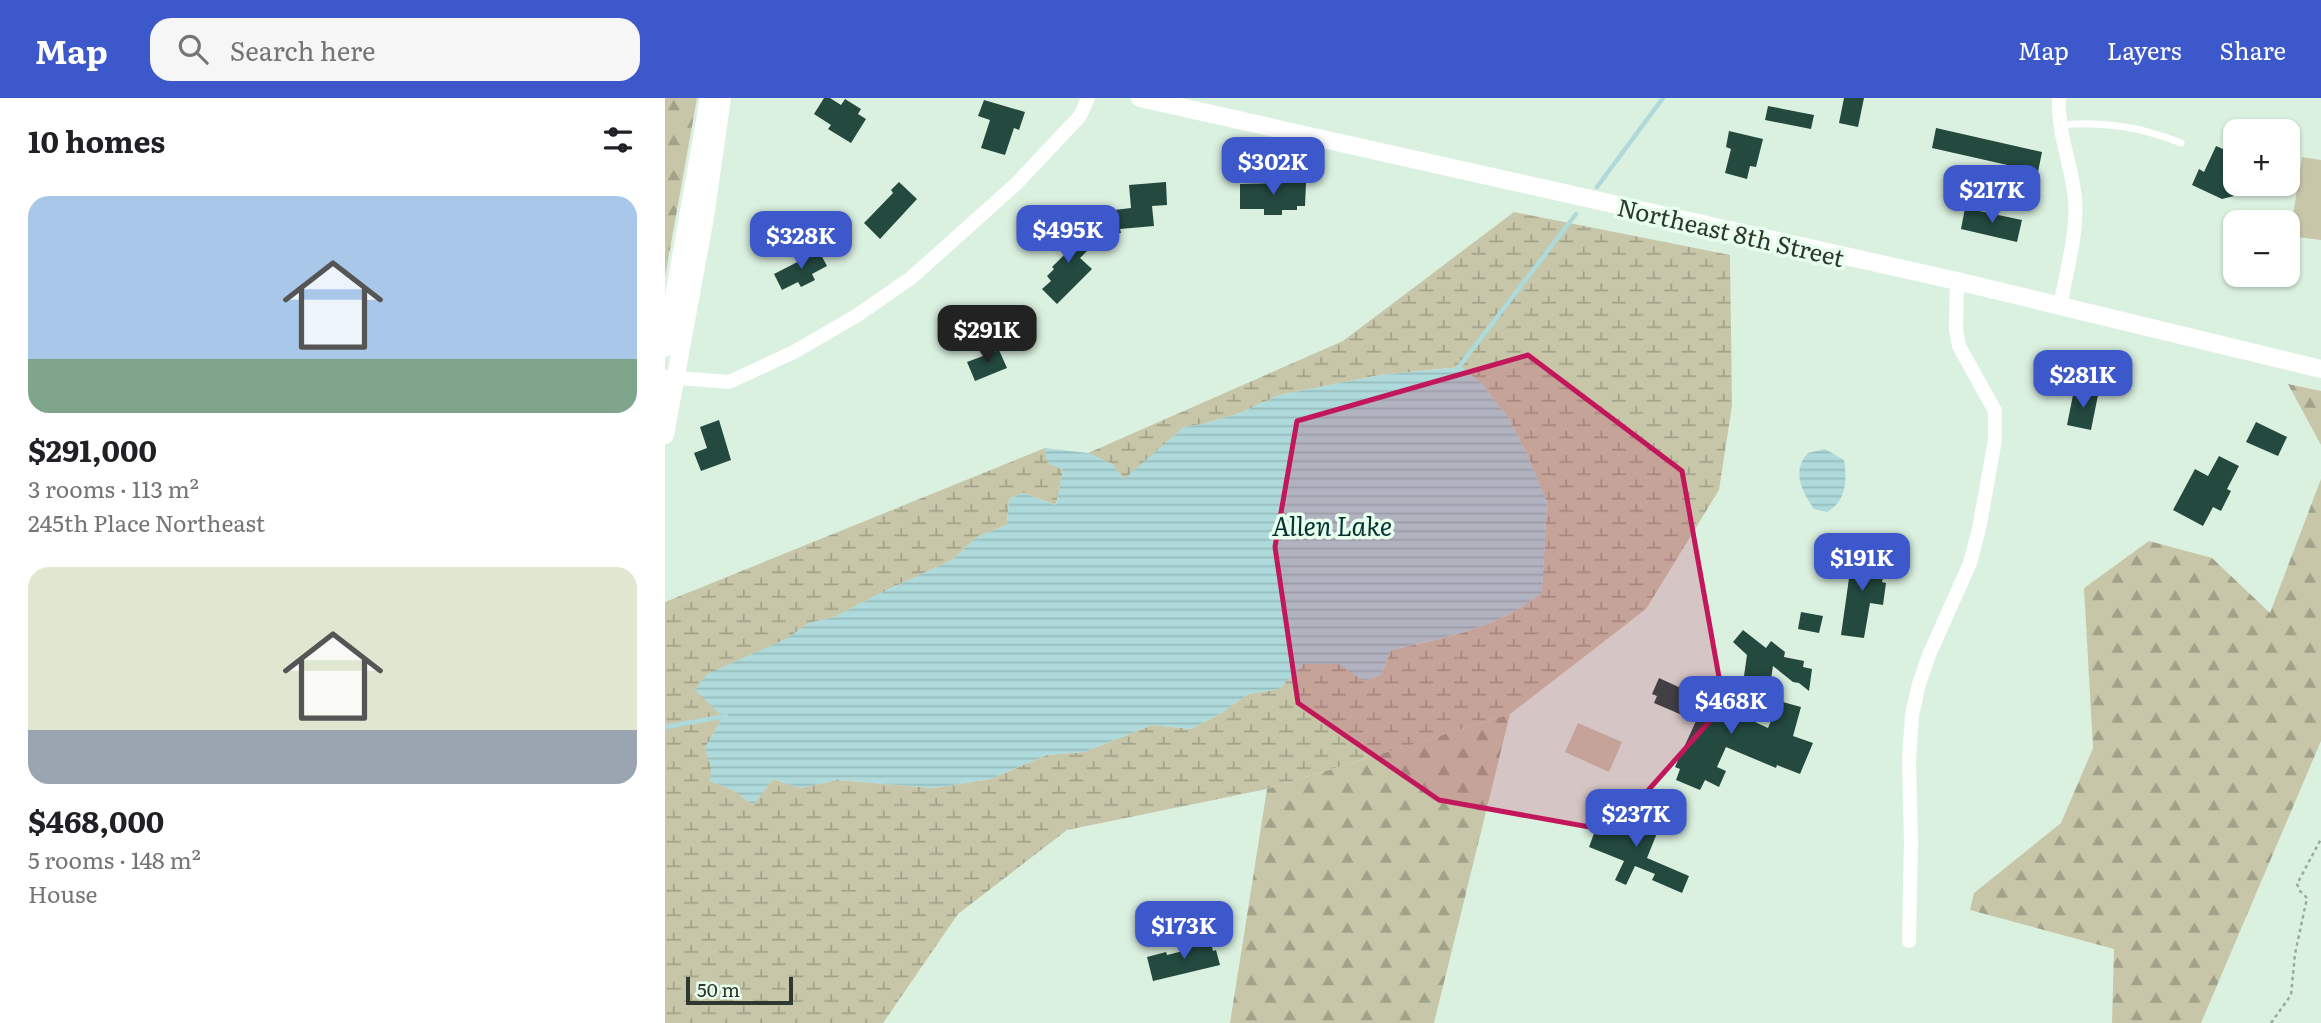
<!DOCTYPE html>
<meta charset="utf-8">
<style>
:root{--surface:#fff;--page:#f6f6f6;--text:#202124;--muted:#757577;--accent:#3c58ca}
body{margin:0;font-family:Literata,serif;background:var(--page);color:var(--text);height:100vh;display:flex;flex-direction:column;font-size:26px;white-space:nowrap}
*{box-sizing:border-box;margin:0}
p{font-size:23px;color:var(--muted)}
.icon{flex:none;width:38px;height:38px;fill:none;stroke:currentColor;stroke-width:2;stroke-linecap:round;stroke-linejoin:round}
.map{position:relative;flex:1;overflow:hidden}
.panel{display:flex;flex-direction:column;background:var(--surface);width:665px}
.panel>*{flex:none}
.fabs{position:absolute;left:1558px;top:21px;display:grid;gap:14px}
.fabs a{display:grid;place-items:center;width:77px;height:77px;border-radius:14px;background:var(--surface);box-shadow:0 2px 5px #0004;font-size:35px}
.scale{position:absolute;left:21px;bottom:18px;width:107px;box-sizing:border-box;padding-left:7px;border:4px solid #2e3730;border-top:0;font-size:19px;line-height:24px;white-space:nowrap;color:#2e3730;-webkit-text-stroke:5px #e8ffed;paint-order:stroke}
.price{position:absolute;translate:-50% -60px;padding:0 16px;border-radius:14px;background:var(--accent);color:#fff;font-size:23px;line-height:46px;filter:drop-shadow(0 2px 4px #0008)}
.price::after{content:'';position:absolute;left:50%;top:42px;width:21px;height:16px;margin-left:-10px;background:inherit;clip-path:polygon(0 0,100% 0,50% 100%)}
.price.on{background:#222;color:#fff}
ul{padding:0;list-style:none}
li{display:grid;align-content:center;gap:14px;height:371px;padding:0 28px}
li span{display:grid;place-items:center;height:217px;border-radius:21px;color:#555}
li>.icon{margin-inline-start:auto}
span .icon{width:126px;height:126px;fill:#fffc;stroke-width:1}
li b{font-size:30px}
h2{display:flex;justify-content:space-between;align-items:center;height:84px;padding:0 28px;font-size:30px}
header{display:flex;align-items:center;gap:42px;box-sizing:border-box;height:98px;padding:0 35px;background:var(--accent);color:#fff}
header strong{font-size:33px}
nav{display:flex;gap:38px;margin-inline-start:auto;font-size:24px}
.search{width:490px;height:63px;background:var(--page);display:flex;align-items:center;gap:18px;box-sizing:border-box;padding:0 24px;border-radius:21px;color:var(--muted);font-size:26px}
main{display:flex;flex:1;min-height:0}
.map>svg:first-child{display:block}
.green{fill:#c7c6a9}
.forest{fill:url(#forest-firs)}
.wetland{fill:url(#wetland-marsh)}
.water{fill:url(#water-rules)}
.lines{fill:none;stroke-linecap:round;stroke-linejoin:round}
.stream{stroke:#aedadb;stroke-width:4.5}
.building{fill:#244a40}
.path{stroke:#99aa9c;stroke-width:2.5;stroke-dasharray:3.5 3.5;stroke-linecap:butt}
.service{stroke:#fff;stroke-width:7}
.minor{stroke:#fff;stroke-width:14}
.tertiary{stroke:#fff;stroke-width:18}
.marked{fill:#c2185b;fill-opacity:0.2;stroke:#c2185b;stroke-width:5;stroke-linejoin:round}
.labels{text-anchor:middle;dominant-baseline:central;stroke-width:7;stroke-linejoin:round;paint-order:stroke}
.street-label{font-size:24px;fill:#2e3730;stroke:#e8ffed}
.water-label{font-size:26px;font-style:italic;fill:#053233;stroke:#e8ffed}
</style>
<header>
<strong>Map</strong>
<div class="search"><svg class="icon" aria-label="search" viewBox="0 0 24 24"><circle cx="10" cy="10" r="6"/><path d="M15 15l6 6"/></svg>Search here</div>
<nav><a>Map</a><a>Layers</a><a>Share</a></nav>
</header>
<main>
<section class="panel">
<h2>10 homes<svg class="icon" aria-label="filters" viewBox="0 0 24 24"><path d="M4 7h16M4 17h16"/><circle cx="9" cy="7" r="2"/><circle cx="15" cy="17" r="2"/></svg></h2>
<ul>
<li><span style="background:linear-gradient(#a9c7e8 75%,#7fa58c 0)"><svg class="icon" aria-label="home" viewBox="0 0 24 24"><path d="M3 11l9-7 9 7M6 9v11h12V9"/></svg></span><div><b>$291,000</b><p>3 rooms · 113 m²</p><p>245th Place Northeast</p></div></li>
<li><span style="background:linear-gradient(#dfe7d0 75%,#9aa5b1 0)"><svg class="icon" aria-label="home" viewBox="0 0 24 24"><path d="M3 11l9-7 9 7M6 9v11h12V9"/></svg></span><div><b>$468,000</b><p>5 rooms · 148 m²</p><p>House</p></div></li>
</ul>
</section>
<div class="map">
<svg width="1656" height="925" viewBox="0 0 1656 925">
<defs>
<pattern id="forest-firs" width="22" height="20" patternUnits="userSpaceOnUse" patternTransform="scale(1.75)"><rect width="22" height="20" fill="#c7c6a9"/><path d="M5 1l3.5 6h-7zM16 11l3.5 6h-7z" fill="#a2a28a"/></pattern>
<pattern id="wetland-marsh" width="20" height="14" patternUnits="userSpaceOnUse" patternTransform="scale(1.75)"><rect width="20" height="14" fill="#c7c6a9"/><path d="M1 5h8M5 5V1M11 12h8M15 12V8" fill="none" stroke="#a2a28a"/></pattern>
<pattern id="water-rules" width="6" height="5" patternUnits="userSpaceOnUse" patternTransform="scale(1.75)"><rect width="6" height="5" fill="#aedadb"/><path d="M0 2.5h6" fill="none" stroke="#96bcbc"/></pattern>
</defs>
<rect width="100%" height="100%" fill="#dbf1e0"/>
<g class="green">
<polygon points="1637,59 1656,62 1656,142 1625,138"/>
<polygon points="913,625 957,644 944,674 900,654"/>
</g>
<g class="forest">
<polygon points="0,0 32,0 0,179"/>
<polygon points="1623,286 1656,293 1656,347"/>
<polygon points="1656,381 1656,643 1536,925 1447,925 1449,851 1305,812 1309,795 1396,725 1428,650 1419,490 1484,443 1547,460 1605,515"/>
<polygon points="845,616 769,925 565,925 602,691"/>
</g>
<path class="wetland" d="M849,114L1065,157L1067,308L1054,392L981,511L845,616L602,691L402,732L293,816L218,925H0V504L380,350L382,364L398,372L391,407L358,395L344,401L342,427L312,439L287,462L226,490L169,519L144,525L122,541L70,564L58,619L40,650L47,670L45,683L70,693L88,707L108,681L135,690L173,682L269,690L325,681L382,657L419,654L487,627L526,631L558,614L583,596L614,591L638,566H674L716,577L726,552C779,540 834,530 877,494L882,404L862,356L844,321L817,286L796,269L715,277L614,297L575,315L538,326L519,329L459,382L447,366L423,355L678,243Z"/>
<g class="water">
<path d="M796,269L817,286L844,321L862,356L882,404L877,494C834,530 780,539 726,552L716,577L699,583L674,566H638L614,591L583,596L558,614L526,631L487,627L419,654L382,657L325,681L269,690L173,682L135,690L108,681L88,707L70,693L45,683L46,670L40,650L58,619L30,592L42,576L121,541L144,525L169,519L226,490L287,462L312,439L342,427L344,401L358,395L391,407L398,372L382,364L380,350L423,355L447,366L459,381L519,329L538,326L575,315L614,297L715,277Z"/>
<path d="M1160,351L1179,362C1182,381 1182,403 1162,414L1149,411C1137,394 1126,373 1143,355Z"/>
</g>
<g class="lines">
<g class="stream">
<polyline points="932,89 998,0"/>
<polyline points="793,270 911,116"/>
<polyline points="0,629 61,618"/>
</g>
</g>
<g class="building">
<polygon points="159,0 165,0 176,7 180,1 196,11 193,16 201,21 186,45 163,31 166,27 149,16"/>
<polygon points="1179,0 1199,0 1193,29 1174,25"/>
<polygon points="319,2 360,14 354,32 349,30 340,57 316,50 325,22 313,18"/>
<polygon points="1103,8 1149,17 1146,31 1100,22"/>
<polygon points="1271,30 1377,54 1373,74 1267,50"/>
<polygon points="1064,33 1098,41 1091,69 1085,68 1082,81 1060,75 1066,51 1061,49"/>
<polygon points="1570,44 1570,78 1566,86 1569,98 1557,101 1527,87 1534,71 1539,74 1551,48 1558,51 1560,46"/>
<polygon points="234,84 252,101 215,141 199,125 228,95 226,92"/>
<polygon points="501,84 502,107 487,108 489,128 455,131 456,135 434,137 432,114 466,110 464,87"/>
<polygon points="622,85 641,85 640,108 632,108 632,112 617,112 617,117 599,117 599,111 575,111 575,86"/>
<polygon points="1300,110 1357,122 1352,144 1296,131"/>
<polygon points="406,126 427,148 415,160 427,171 392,206 377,191 386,183 382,178 389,171 387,169 400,156 388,144"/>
<polygon points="154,153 162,168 147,176 150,182 136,189 133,184 117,192 109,176"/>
<polygon points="334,252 342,270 310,283 302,264"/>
<polygon points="1409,292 1433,297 1426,332 1402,327"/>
<polygon points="54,322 66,362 36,373 29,355 42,350 35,329"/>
<polygon points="1591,324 1622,339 1613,358 1581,344"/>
<polygon points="1554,358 1574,368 1562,391 1566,393 1556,413 1548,409 1538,428 1508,412 1530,371 1543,378"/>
<polygon points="1188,452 1211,455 1209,471 1219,473 1217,484 1221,485 1218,507 1205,505 1199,540 1176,537"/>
<polygon points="1136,514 1158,518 1154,535 1133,531"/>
<polygon points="1078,532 1101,550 1106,543 1120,554 1119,559 1139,563 1138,569 1147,571 1144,593 1134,585 1128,584 1108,568 1106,581 1079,578 1082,557 1068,544"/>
<polygon points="994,580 1103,630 1114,603 1136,609 1128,638 1148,645 1135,676 1112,667 1111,670 1061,649 1052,669 1061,673 1054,689 1040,682 1035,692 1011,682 1015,671 1010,669 1031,623 989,605 992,598 987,596"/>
<polygon points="961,710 996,725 982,760 1024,778 1017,795 987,782 990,776 970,768 961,787 950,782 959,763 924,749 931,730 939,734 943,725 953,729"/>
<polygon points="545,840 548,853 551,852 555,867 488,883 482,859 501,854 502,857 526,851 525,845"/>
</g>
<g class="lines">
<polyline class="path" points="1606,925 1626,897 1630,856 1642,800 1635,793 1632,786 1656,741"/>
<path class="service" d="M1396,27C1439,23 1476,29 1516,45"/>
<g class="minor">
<path d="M1394,0C1392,35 1407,67 1410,101C1413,136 1401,174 1395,208"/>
<polyline points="0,279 64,284 129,254 191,218 246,180 351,86 415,18 423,0"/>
<polyline points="1244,843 1246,743 1244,663 1247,617 1254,586 1264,557 1305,465 1314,431 1330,342 1330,313 1294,248 1291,231 1292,183"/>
</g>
<g class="tertiary">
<polyline points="475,0 1292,183 1656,271"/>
<polyline points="0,250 44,0"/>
<polyline points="0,337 40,119 57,0"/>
</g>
</g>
<path class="marked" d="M863,257L1017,373L1059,607L947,733L774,702L633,605L610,449L632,323Z"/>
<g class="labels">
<g class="street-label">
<text transform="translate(1066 133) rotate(13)">Northeast 8th Street</text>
</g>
<g class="water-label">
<text x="667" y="426">Allen Lake</text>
</g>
</g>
</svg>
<div class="fabs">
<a>+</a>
<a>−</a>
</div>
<div class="scale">50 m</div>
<b class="price" style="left:608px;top:99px">$302K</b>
<b class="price" style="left:1327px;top:127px">$217K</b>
<b class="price" style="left:403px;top:167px">$495K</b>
<b class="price" style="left:136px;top:173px">$328K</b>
<b class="price on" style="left:322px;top:267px">$291K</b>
<b class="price" style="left:1418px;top:312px">$281K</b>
<b class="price" style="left:1197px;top:495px">$191K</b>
<b class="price" style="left:1066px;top:638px">$468K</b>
<b class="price" style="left:971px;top:751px">$237K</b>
<b class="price" style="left:519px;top:863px">$173K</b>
</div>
</main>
